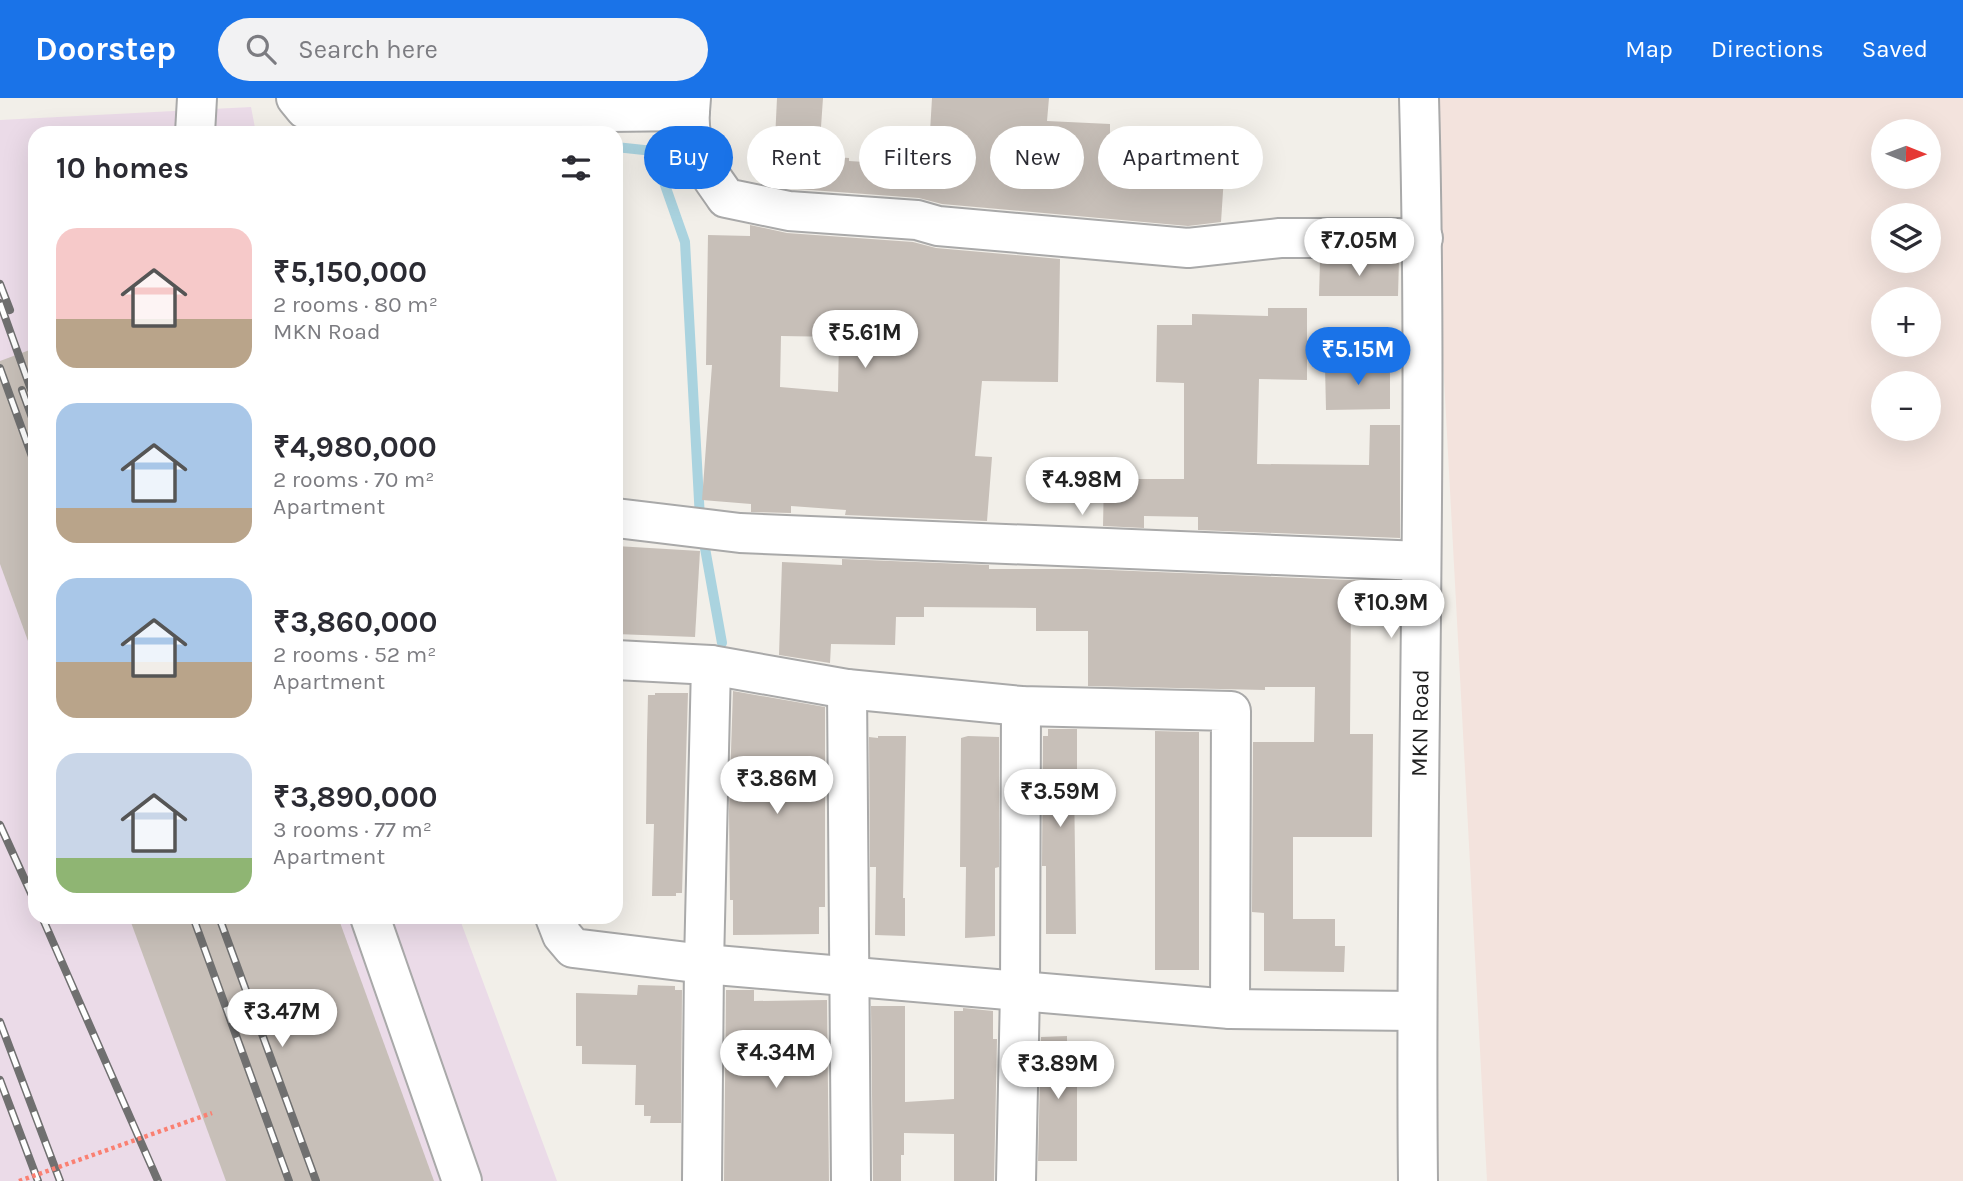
<!DOCTYPE html>
<meta charset="utf-8">
<style>
:root{--surface:#fff;--page:#f2f2f3;--text:#2b2b33;--muted:#7c7c81;--accent:#1a73e8}
body{margin:0;font-family:Karla,sans-serif;background:var(--page);color:var(--text);height:100vh;display:flex;flex-direction:column;font-size:26px;white-space:nowrap}
*{box-sizing:border-box;margin:0}
p{font-size:23px;color:var(--muted)}
.icon{flex:none;width:38px;height:38px;fill:none;stroke:currentColor;stroke-width:2;stroke-linecap:round;stroke-linejoin:round}
.map{position:relative;flex:1;overflow:hidden}
.side{position:absolute;left:28px;top:28px;width:595px;height:798px;display:flex;flex-direction:column;background:var(--surface);border-radius:21px;box-shadow:0 7px 28px #0002}
.side>*{flex:none}
.hud{position:absolute;left:644px;top:28px;width:665px;height:63px;display:flex;gap:14px}
.needle{width:46px;rotate:91deg}
.tools{position:absolute;left:1871px;top:21px;display:grid;gap:14px}
.tools a{display:grid;place-items:center;width:70px;height:70px;border-radius:50%;background:var(--surface);box-shadow:0 7px 28px #0002;font-size:35px}
.price{position:absolute;translate:-50% -60px;padding:0 16px;border-radius:24px;background:#fff;color:#222;font-size:23px;line-height:46px;filter:drop-shadow(0 2px 4px #0008)}
.price::after{content:'';position:absolute;left:50%;top:42px;width:21px;height:16px;margin-left:-10px;background:inherit;clip-path:polygon(0 0,100% 0,50% 100%)}
.price.active{background:var(--accent);color:#fff}
ul{padding:0;list-style:none}
li{display:flex;align-items:center;gap:21px;height:175px;padding:0 28px}
li span{display:grid;place-items:center;flex:none;width:196px;height:140px;border-radius:21px;color:#555}
li>.icon{margin-inline-start:auto}
span .icon{width:84px;height:84px;fill:#fffc;stroke-width:1}
li b{font-size:30px}
h2{display:flex;justify-content:space-between;align-items:center;height:84px;padding:0 28px;font-size:30px}
.chip{padding:0 24px;border-radius:32px;background:var(--surface);box-shadow:0 7px 28px #0002;font-size:24px;line-height:63px}
.chip.active{background:var(--accent);color:#fff}
header{display:flex;align-items:center;gap:42px;box-sizing:border-box;height:98px;padding:0 35px;background:var(--accent);color:#fff}
header strong{font-size:33px}
nav{display:flex;gap:38px;margin-inline-start:auto;font-size:24px}
.search{width:490px;height:63px;background:var(--page);display:flex;align-items:center;gap:18px;box-sizing:border-box;padding:0 24px;border-radius:38px;color:var(--muted);font-size:26px}
.map>svg:first-child{display:block}
.industrial{fill:#ebdbe8}
.military{fill:#f3e3dd;fill-rule:evenodd}
.lines{fill:none;stroke-linecap:round;stroke-linejoin:round}
.stream{stroke:#aad3df;stroke-width:10}
.building{fill:#c7bfb8;fill-rule:evenodd}
.minor-casing{stroke:#a9a9a9;stroke-width:42}
.minor{stroke:#fff;stroke-width:38}
.rail-casing{stroke:#707070;stroke-width:8}
.rail{stroke:#fff;stroke-width:5;stroke-dasharray:16;stroke-linecap:butt}
.path-bridge{stroke:#fa8072;stroke-width:4.5;stroke-dasharray:3.5 3.5;stroke-linecap:butt}
.labels{text-anchor:middle;dominant-baseline:central;stroke-width:5;stroke-linejoin:round;paint-order:stroke}
.street-label{font-size:23px;fill:#222;stroke:#fff}
</style>
<header>
<strong>Doorstep</strong>
<div class="search"><svg class="icon" aria-label="search" viewBox="0 0 24 24"><circle cx="10" cy="10" r="6"/><path d="M15 15l6 6"/></svg>Search here</div>
<nav><a>Map</a><a>Directions</a><a>Saved</a></nav>
</header>
<div class="map">
<svg width="1963" height="1083" viewBox="0 0 1963 1083">
<rect width="100%" height="100%" fill="#f2efe9"/>
<polygon class="industrial" points="251,9 256,35 35,35 35,819 459,819 557,1083 0,1083 0,22"/>
<path class="military" d="M1429,0H1963V1083H1487ZM1883,33H1928V79H1883ZM1883,117H1928V163H1883ZM1883,201H1928V247H1883ZM1883,285H1928V331H1883Z"/>
<g class="lines">
<g class="stream">
<polyline points="616,49 653,53 685,144 700,421"/>
<polyline points="703,439 722,545"/>
</g>
</g>
<g class="building">
<polygon points="777,0 823,0 819,58 849,60 849,63 928,68 932,0 1049,0 1047,23 1110,26 1110,41 1226,48 1221,124 1188,128 942,106 919,100 784,90 787,43 775,42"/>
<path d="M750,127L787,135L913,144L936,150L1060,161L1058,284L982,283L975,358L992,359L987,423L845,417L846,412L791,408V415L751,414V406L702,402L712,267H706L708,137L750,138ZM781,238L839,239L838,294L780,289Z"/>
<polygon points="1320,162 1399,162 1398,198 1319,198"/>
<polygon points="1268,210 1307,210 1307,282 1259,281 1257,366 1369,367 1370,327 1400,327 1400,440 1198,432 1198,419 1144,418 1144,430 1103,428 1104,381 1184,381 1184,285 1156,284 1157,227 1192,227 1192,216 1268,218"/>
<polygon points="35,250 35,553 32,554 0,466 0,263"/>
<polygon points="1390,267 1390,311 1326,312 1325,268"/>
<polygon points="616,448 700,453 695,539 616,536"/>
<polygon points="842,461 989,467 989,471 1085,471 1399,484 1399,503 1351,503 1350,636 1373,636 1372,739 1293,739 1293,821 1335,821 1335,848 1345,848 1344,874 1264,873 1264,815 1252,814 1253,644 1314,644 1315,589 1265,589 1265,592 1088,588 1088,533 1036,533 1036,510 924,509 924,519 896,519 895,547 831,546 830,565 779,557 782,464 842,467"/>
<polygon points="733,593 825,609 825,809 819,809 819,836 733,837 733,802 730,802 729,713"/>
<polygon points="655,595 688,595 682,795 676,795 676,798 652,798 654,726 646,726 647,642 648,597 655,597"/>
<polygon points="1048,631 1077,631 1077,679 1074,679 1076,836 1046,836 1046,768 1042,768 1043,638 1048,638"/>
<polygon points="1155,633 1199,634 1199,872 1155,872"/>
<polygon points="878,638 906,638 903,800 905,800 905,838 875,837 876,769 870,769 869,639 878,640"/>
<polygon points="968,638 999,639 999,769 995,770 995,838 965,840 966,769 960,769 961,640"/>
<polygon points="129,819 338,819 434,1083 226,1083"/>
<polygon points="638,887 675,888 675,892 682,892 681,1025 650,1025 651,1018 644,1018 644,1007 635,1007 636,967 582,966 582,948 576,948 576,895 637,897"/>
<polygon points="726,892 754,892 754,903 827,902 829,1083 724,1083"/>
<polygon points="871,908 905,908 905,1004 954,1001 954,913 963,913 963,910 993,913 993,941 997,941 994,1083 954,1083 954,1036 904,1035 904,1057 901,1057 901,1083 873,1083"/>
<polygon points="1067,938 1067,946 1077,946 1077,1063 1038,1063 1041,939"/>
</g>
<g class="lines">
<defs>
<g id="minor">
<polyline points="296,0 305,11 327,14 439,16 690,13 691,0"/>
<path d="M690,13C687,52 706,70 726,100L789,113L917,122L938,128L1188,150L1280,140H1423"/>
<polyline points="195,35 197,0"/>
<polyline points="616,420 740,435 1421,463"/>
<polyline points="616,562 711,567 847,591 1021,608 1231,613 1230,911"/>
<polyline points="847,591 851,1083"/>
<polyline points="370,819 462,1083"/>
<polyline points="555,819 562,837 573,850 704,866 1230,911 1416,913"/>
<polyline points="702,1083 704,866 711,567"/>
<polyline points="1016,1083 1020,893 1021,608"/>
<path d="M1418,1083C1414,722 1429,361 1419,0"/>
</g>
</defs>
<use href="#minor" class="minor-casing"/>
<use href="#minor" class="minor"/>
<defs>
<g id="rail">
<polyline points="0,186 10,212"/>
<polyline points="0,205 35,303"/>
<polyline points="0,270 35,367"/>
<polyline points="22,292 35,328"/>
<polyline points="0,727 35,804"/>
<polyline points="42,819 158,1083"/>
<polyline points="193,819 289,1083"/>
<polyline points="219,819 316,1083"/>
<polyline points="0,924 60,1083"/>
<polyline points="0,982 38,1083"/>
</g>
</defs>
<use href="#rail" class="rail-casing"/>
<use href="#rail" class="rail"/>
<polyline class="path-bridge" points="19,1083 212,1015"/>
</g>
<g class="labels">
<g class="street-label">
<text transform="translate(1420 625) rotate(-89)">MKN Road</text>
</g>
</g>
</svg>
<div class="tools">
<a><svg class="needle" viewBox="-14 -14 28 28"><path d="M0-13l5 13h-10z" fill="#e53935"/><path d="M0 13l5-13h-10z" fill="#7c7c81"/></svg></a>
<a><svg class="icon" aria-label="layers" viewBox="0 0 24 24"><path d="M12 4l9 5-9 5-9-5zM3 14l9 5 9-5"/></svg></a>
<a>+</a>
<a>−</a>
</div>
<b class="price" style="left:1359px;top:180px">₹7.05M</b>
<b class="price" style="left:865px;top:272px">₹5.61M</b>
<b class="price active" style="left:1358px;top:289px">₹5.15M</b>
<b class="price" style="left:1082px;top:419px">₹4.98M</b>
<b class="price" style="left:1391px;top:542px">₹10.9M</b>
<b class="price" style="left:777px;top:718px">₹3.86M</b>
<b class="price" style="left:1060px;top:731px">₹3.59M</b>
<b class="price" style="left:282px;top:951px">₹3.47M</b>
<b class="price" style="left:776px;top:992px">₹4.34M</b>
<b class="price" style="left:1058px;top:1003px">₹3.89M</b>
<div class="hud">
<a class="chip active">Buy</a>
<a class="chip">Rent</a>
<a class="chip">Filters</a>
<a class="chip">New</a>
<a class="chip">Apartment</a>
</div>
<section class="side">
<h2>10 homes<svg class="icon" aria-label="filters" viewBox="0 0 24 24"><path d="M4 7h16M4 17h16"/><circle cx="9" cy="7" r="2"/><circle cx="15" cy="17" r="2"/></svg></h2>
<ul>
<li><span style="background:linear-gradient(#f6c9c9 65%,#b9a48a 0)"><svg class="icon" aria-label="home" viewBox="0 0 24 24"><path d="M3 11l9-7 9 7M6 9v11h12V9"/></svg></span><div><b>₹5,150,000</b><p>2 rooms · 80 m²</p><p>MKN Road</p></div></li>
<li><span style="background:linear-gradient(#a9c7e8 75%,#b9a48a 0)"><svg class="icon" aria-label="home" viewBox="0 0 24 24"><path d="M3 11l9-7 9 7M6 9v11h12V9"/></svg></span><div><b>₹4,980,000</b><p>2 rooms · 70 m²</p><p>Apartment</p></div></li>
<li><span style="background:linear-gradient(#a9c7e8 60%,#b9a48a 0)"><svg class="icon" aria-label="home" viewBox="0 0 24 24"><path d="M3 11l9-7 9 7M6 9v11h12V9"/></svg></span><div><b>₹3,860,000</b><p>2 rooms · 52 m²</p><p>Apartment</p></div></li>
<li><span style="background:linear-gradient(#c9d6e8 75%,#8fb573 0)"><svg class="icon" aria-label="home" viewBox="0 0 24 24"><path d="M3 11l9-7 9 7M6 9v11h12V9"/></svg></span><div><b>₹3,890,000</b><p>3 rooms · 77 m²</p><p>Apartment</p></div></li>
</ul>
</section>
</div>
